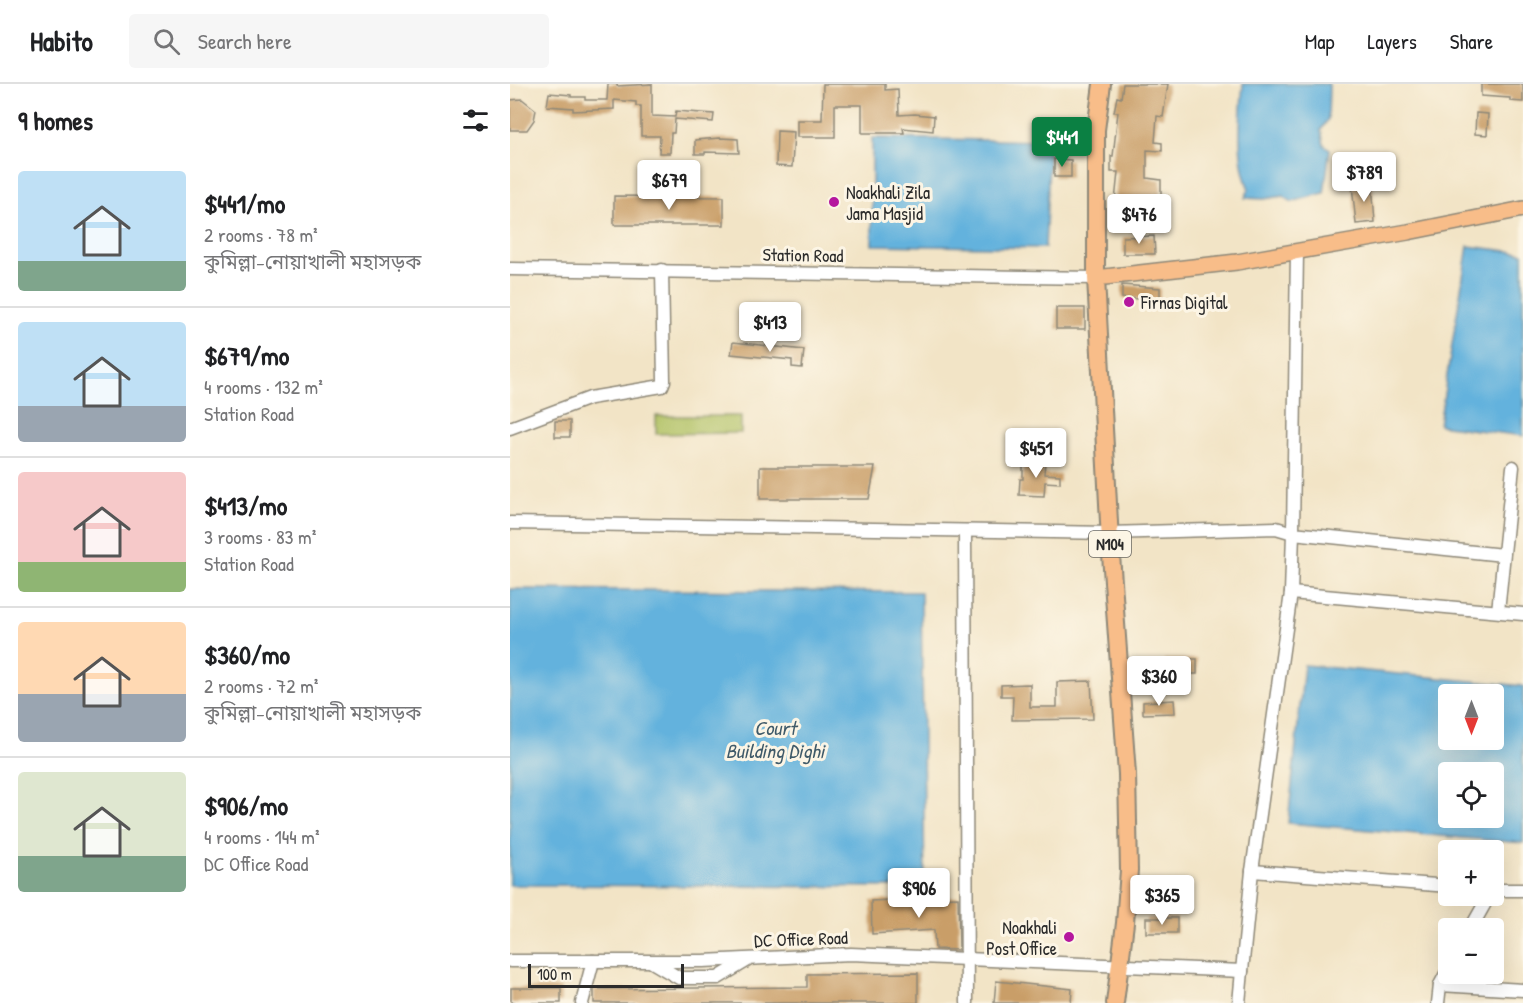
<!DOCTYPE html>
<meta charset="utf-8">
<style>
:root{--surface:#fff;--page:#f6f6f6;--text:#202124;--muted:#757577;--line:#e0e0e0;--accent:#0b8043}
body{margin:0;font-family:"Patrick Hand","Noto Sans Bengali",sans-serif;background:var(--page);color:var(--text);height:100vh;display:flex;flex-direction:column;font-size:22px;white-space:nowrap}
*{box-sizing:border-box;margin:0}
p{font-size:20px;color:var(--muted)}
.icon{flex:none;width:33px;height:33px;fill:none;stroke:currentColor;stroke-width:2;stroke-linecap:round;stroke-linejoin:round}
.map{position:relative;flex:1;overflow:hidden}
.panel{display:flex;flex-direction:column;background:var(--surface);width:510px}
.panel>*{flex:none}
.needle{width:39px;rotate:180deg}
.controls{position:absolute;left:928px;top:600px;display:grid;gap:12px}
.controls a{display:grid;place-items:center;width:66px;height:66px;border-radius:6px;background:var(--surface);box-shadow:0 6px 24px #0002;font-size:30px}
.scale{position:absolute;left:18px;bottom:15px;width:156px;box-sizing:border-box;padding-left:6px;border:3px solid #2b2b2b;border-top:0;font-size:16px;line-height:21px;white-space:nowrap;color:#2b2b2b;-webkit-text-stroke:4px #fcf5e5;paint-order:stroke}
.price{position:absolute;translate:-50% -51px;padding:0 14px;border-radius:6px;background:#fff;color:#222;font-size:20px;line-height:39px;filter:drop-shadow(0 2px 3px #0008)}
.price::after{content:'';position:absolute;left:50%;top:36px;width:18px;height:14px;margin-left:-9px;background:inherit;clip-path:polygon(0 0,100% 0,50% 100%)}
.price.selected{background:var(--accent);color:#fff}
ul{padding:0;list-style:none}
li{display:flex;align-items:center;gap:18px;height:150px;padding:0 18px}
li+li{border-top:2px solid var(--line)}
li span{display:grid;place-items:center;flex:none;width:168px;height:120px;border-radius:6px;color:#555}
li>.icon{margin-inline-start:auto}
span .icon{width:72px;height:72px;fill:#fffc;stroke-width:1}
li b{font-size:26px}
h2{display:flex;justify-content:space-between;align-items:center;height:72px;padding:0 18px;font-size:26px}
header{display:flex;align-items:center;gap:36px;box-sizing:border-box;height:84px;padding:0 30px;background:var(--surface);border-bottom:2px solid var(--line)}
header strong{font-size:28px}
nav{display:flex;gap:33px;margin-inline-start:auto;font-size:21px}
.search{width:420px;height:54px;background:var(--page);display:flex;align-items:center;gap:15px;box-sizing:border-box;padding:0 21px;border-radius:6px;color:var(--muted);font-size:22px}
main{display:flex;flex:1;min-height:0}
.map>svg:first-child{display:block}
.green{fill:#b0c164;stroke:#6e7648;stroke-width:1.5}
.water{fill:#63b2dd;stroke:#476e84;stroke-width:1.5;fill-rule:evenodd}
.building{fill:#c99e67}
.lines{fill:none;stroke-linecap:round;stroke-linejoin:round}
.minor-casing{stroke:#8e8878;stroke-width:15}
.major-casing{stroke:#8e8878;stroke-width:18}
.highway-casing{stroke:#8e8878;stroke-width:20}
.minor{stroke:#fff;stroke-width:12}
.major{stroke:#f8bd89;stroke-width:15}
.highway{stroke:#f8bd89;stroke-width:16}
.poi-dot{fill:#b5179e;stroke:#fcf5e5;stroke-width:2}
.labels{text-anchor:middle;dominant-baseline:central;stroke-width:6;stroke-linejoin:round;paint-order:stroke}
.shield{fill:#fcf5e5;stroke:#6a6863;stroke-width:1.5}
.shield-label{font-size:16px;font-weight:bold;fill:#2b2b2b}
.poi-label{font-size:18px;fill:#2b2b2b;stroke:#fcf5e5;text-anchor:start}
.street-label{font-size:18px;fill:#2b2b2b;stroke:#fcf5e5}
.water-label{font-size:20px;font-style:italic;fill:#3f5a69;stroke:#fcf5e5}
</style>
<header>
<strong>Habito</strong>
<div class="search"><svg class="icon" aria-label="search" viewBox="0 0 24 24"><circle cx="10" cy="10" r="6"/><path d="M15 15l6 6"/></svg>Search here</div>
<nav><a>Map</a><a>Layers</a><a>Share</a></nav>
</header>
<main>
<section class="panel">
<h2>9 homes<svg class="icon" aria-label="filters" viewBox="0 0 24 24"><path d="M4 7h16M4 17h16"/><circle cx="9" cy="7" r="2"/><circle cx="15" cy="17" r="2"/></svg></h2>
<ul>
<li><span style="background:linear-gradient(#bfe0f5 75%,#7fa58c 0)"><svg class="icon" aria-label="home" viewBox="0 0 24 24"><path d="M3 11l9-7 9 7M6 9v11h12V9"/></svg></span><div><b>$441/mo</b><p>2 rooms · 78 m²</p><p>কুমিল্লা–নোয়াখালী মহাসড়ক</p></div></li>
<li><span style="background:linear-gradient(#bfe0f5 70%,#9aa5b1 0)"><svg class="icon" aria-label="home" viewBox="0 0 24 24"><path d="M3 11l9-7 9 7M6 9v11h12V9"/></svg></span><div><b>$679/mo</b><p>4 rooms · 132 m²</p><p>Station Road</p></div></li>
<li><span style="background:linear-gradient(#f6c9c9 75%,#8fb573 0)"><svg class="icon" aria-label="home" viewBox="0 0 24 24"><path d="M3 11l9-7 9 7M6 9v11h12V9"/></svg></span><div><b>$413/mo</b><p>3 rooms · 83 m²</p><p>Station Road</p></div></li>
<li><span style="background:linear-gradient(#ffd9b3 60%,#9aa5b1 0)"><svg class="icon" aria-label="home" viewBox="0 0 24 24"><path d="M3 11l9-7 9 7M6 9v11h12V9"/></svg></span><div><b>$360/mo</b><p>2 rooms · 72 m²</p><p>কুমিল্লা–নোয়াখালী মহাসড়ক</p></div></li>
<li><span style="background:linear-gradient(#dfe7d0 70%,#7fa58c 0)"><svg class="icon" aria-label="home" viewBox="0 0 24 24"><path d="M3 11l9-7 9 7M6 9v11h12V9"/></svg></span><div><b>$906/mo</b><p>4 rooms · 144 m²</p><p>DC Office Road</p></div></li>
</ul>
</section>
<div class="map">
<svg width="1013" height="919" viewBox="0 0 1013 919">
<rect width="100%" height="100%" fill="#fcf5e5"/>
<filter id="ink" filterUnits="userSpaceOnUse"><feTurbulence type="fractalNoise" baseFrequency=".0167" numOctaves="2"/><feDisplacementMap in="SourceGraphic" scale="12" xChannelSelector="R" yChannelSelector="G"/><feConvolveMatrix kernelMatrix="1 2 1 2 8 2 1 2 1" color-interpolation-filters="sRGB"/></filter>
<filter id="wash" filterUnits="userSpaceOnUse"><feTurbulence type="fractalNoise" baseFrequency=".008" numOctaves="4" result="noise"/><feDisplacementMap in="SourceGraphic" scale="24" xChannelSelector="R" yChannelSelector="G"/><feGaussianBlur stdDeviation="1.35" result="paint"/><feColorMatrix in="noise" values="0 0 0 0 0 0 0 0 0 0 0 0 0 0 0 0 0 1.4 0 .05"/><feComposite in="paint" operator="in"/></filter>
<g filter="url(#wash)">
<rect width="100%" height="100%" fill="#f2e4c6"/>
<polygon class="green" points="146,332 231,332 231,349 146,350"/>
<g class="water">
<path d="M733,0H819L818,35L811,46L814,61L820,65L814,109L782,118L773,112L754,115L735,114L739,105C726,76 730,32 733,0Z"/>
<polygon points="362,54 540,57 535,164 362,161"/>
<polygon points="958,162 1013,169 1013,352 929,341"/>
<polygon points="0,505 411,508 415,803 0,801"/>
<path d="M794,581L1013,602V759L778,739ZM939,610H984V656H939ZM939,688H984V734H939Z"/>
</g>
<g id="blocks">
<g class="building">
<polygon points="98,0 107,0 107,2 142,0 142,32 165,33 166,27 204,30 203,38 165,35 164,49 161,49 160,69 149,69 150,52 131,52 131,22 126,22 126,18 104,16 104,25 63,27 63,24 37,22 39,9 61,11 61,13 75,13 75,16 97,16"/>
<polygon points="313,0 375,0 375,6 388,5 389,31 405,30 424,32 423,47 393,44 394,49 352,49 352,21 325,21 325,53 287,53 287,36 312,36"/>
<polygon points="613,0 658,0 653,33 647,32 645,58 652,59 652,67 637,66 637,94 651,96 651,129 607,129 607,117 605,117 608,88 601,88 601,72 603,72 608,28 604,28 607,13 611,14"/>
<polygon points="971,0 1013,0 1013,18 1000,17 1000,14 971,12"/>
<polygon points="12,15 26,26 24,36 17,46 0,46 0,16"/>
<polygon points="966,29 978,30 977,51 965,50"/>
<polygon points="267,47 284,48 282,83 266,82"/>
<polygon points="210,54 228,55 229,69 195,68 195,70 185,70 185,56"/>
<polygon points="544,75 561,76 561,93 544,93"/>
<polygon points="862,99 865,138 846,140 842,101"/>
<polygon points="104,112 214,113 214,141 104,141"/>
<polygon points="644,152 645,170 613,170 613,153"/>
<polygon points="612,201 650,204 650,216 612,214"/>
<rect x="546" y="224" width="29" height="21"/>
<polygon points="223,258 294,266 292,284 282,283 282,276 221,270"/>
<rect x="45" y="337" width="15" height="16"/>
<polygon points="513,378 535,378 534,390 550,391 550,399 535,398 534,412 509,411 510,395 513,395"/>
<polygon points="250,383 365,383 359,415 250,415"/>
<rect x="654" y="575" width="33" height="15"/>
<polygon points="581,597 583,635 502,636 503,612 491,612 491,601 520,600 520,623 547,623 547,598"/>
<polygon points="664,616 665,629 633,630 633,618"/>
<polygon points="642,808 672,808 671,819 641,818"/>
<polygon points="448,813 449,866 425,865 424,846 362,850 361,817"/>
<rect x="636" y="834" width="31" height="15"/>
<polygon points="408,889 408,919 84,919 84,905 297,903 297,890"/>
<polygon points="486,897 562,905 561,919 484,919"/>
<rect x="1" y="904" width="50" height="15"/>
</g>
</g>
</g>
<g filter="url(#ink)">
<use href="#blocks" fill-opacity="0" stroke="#8e8878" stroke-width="1.5"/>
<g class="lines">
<defs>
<g id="minor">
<polyline points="787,167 783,449 993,471"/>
<polyline points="0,185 586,194"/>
<polyline points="0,344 80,314 152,302 154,297 152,186"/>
<polyline points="0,439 600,449 766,444 783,449 781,509 742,787 732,887"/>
<polyline points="455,447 457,919"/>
<polyline points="781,509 1013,530"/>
<polyline points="988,527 1003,383"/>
<polyline points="742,787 939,802"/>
<polyline points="984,806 1013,806"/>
<polyline points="961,844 979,812"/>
<polyline points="0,877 193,877 341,870 732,887 729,919"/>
<polyline points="142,878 169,894 208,894 238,876"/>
<polyline points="930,901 1013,906"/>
<polyline points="72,919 83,877"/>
<polyline points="928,919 930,901 939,884"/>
</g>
<polyline id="major" points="586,194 727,178 898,148 1013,125"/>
<polyline id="highway" points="592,0 586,46 586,194 600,457 617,690 619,786 615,839 605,919"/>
</defs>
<use href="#minor" class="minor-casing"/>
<use href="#major" class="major-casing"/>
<use href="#highway" class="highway-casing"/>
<use href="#minor" class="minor"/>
<use href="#major" class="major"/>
<use href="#highway" class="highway"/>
</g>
</g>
<g class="poi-dot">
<circle cx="324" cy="118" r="6"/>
<circle cx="619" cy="218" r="6"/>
<circle cx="559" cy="853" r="6"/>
</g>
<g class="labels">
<rect class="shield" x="579" y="447" width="42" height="26" rx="4.5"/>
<g class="shield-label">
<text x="600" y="460">N104</text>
</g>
<g class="poi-label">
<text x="336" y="108">Noakhali Zila<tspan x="336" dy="21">Jama Masjid</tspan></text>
<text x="631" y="218">Firnas Digital</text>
<text x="547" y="843" text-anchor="end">Noakhali<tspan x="547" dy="21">Post Office</tspan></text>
</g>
<g class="street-label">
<text transform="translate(293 171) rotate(1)">Station Road</text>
<text transform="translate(291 855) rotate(-2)">DC Office Road</text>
</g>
<g class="water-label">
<text x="265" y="643">Court<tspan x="265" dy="23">Building Dighi</tspan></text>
</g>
</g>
</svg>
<div class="controls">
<a><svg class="needle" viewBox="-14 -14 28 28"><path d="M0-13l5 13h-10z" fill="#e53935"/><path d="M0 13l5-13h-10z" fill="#757577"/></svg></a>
<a><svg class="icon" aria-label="locate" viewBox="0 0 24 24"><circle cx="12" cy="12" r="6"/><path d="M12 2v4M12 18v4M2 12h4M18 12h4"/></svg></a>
<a>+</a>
<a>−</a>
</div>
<div class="scale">100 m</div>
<b class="price selected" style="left:552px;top:84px">$441</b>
<b class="price" style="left:854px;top:119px">$789</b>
<b class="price" style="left:159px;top:127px">$679</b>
<b class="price" style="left:629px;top:161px">$476</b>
<b class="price" style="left:260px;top:269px">$413</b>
<b class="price" style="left:526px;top:395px">$451</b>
<b class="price" style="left:649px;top:623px">$360</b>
<b class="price" style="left:409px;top:835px">$906</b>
<b class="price" style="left:652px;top:842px">$365</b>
</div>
</main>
